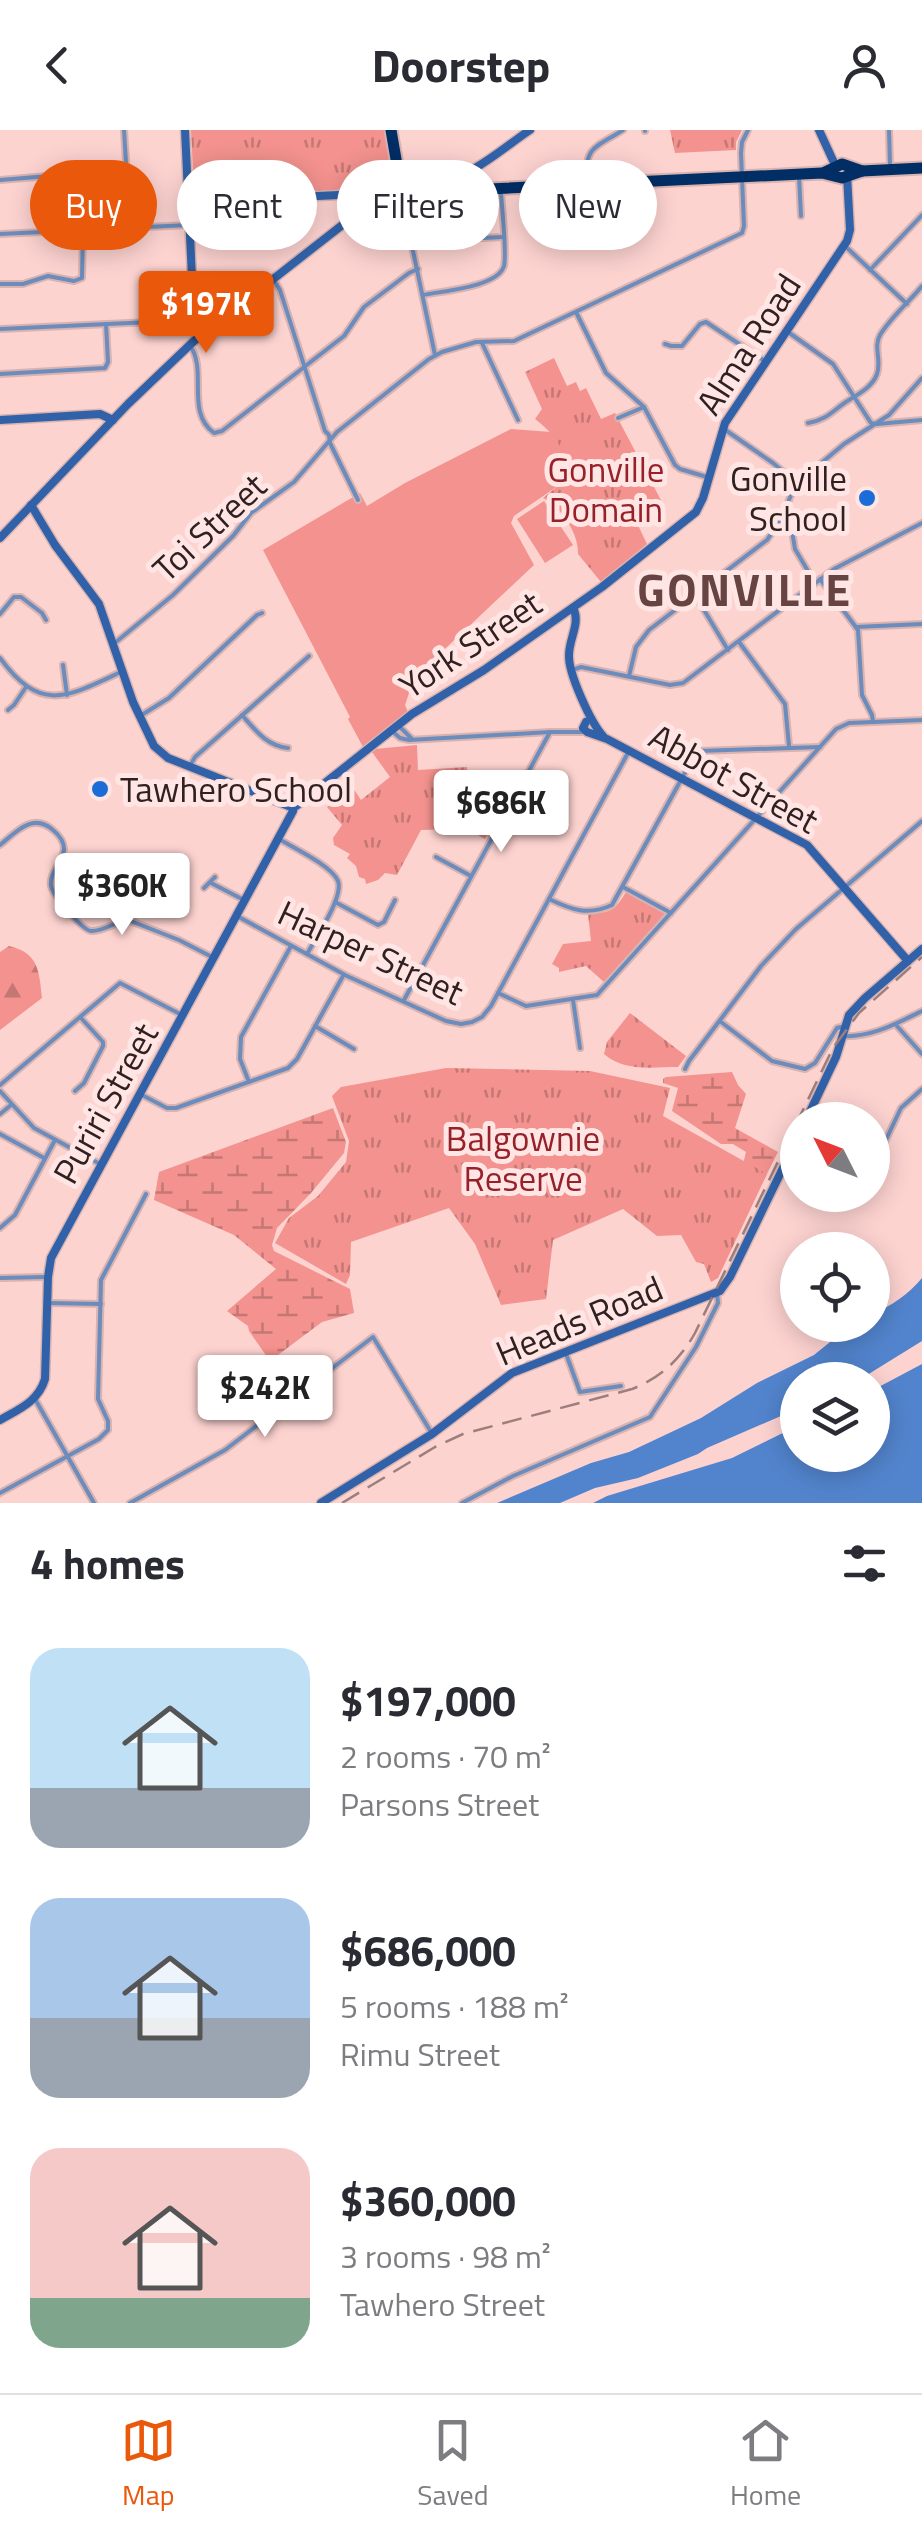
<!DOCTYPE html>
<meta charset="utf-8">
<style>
:root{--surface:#fff;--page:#f2f2f3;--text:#2b2b33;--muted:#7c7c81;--line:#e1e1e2;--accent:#ea580c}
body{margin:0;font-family:"Titillium Web",sans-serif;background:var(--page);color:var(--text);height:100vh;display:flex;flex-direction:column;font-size:38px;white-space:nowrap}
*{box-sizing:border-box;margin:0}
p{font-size:32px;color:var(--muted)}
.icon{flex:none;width:55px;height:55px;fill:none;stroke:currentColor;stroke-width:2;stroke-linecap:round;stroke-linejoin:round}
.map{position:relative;height:1373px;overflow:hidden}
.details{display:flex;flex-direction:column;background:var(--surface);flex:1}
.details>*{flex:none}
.hud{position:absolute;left:30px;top:30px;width:862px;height:90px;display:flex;gap:20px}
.needle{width:65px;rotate:312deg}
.fabs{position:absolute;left:780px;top:972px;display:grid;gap:20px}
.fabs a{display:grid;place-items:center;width:110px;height:110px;border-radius:50%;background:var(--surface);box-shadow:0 5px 25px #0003;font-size:50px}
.price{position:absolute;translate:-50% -85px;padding:0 22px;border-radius:10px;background:#fff;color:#222;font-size:32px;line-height:65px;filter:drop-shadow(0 2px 5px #0008)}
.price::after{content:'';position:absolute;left:50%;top:60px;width:30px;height:22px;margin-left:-15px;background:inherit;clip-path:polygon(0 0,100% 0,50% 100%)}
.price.active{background:var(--accent);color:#fff}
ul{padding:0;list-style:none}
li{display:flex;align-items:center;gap:30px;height:250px;padding:0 30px}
li span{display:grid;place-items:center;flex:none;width:280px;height:200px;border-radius:30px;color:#555}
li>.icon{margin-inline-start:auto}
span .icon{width:120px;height:120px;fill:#fffc;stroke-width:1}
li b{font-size:42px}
h2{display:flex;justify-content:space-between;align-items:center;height:120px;padding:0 30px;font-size:42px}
.tag{padding:0 35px;border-radius:45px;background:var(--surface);box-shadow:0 5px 25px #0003;font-size:35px;line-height:90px}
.tag.active{background:var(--accent);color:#fff}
header{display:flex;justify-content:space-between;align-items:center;height:130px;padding:0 30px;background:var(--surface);font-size:45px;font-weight:700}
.tab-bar{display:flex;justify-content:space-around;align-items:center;height:140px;border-top:2px solid var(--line);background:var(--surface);font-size:28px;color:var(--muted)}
.tab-bar a{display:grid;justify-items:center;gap:5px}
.tab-bar .active{color:var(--accent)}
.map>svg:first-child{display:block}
.grass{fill:#f3928e}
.forest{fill:url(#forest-firs)}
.wetland{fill:url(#wetland-marsh)}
.park{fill:url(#park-tufts)}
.water{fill:#5284cd}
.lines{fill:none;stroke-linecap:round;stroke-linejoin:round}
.street-casing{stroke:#d8b3b0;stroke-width:8}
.secondary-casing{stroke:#d8b3b0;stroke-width:11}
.highway-casing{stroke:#d8b3b0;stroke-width:15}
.street{stroke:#6b8cbd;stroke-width:4}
.secondary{stroke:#3162a9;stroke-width:8}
.highway{stroke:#022e66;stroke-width:11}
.rail{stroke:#9c7e7c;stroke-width:2.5;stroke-dasharray:20 10;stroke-linecap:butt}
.poi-dot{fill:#1b6cd6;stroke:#ffe5e3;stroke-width:4}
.labels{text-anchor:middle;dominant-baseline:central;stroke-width:10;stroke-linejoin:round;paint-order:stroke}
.street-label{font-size:35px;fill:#30201f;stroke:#ffe5e3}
.park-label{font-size:35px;fill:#972129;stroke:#ffe5e3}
.poi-label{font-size:35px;fill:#30201f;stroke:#ffe5e3;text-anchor:end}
.district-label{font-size:45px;font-weight:bold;letter-spacing:2.5px;fill:#674442;stroke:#ffe5e3}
</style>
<header><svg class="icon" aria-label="back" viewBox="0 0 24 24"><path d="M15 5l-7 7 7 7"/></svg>Doorstep<svg class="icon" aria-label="person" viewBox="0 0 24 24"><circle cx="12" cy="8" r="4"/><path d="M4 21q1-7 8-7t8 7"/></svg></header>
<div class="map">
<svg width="922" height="1373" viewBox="0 0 922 1373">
<defs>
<pattern id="forest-firs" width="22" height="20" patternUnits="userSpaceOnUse" patternTransform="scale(2.5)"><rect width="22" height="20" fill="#f3928e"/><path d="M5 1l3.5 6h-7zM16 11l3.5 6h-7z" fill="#c57773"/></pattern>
<pattern id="wetland-marsh" width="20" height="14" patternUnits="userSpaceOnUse" patternTransform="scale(2.5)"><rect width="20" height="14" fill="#f3928e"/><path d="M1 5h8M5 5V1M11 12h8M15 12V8" fill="none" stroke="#c57773"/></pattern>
<pattern id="park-tufts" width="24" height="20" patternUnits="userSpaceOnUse" patternTransform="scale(2.5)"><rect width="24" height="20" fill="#f3928e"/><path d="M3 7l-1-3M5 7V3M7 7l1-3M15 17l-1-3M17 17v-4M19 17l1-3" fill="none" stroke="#c57773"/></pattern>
</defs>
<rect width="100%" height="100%" fill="#fdd3d0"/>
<g class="grass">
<polygon points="511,299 551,302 564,318 568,349 514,386 511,393 534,435 414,548 405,575 408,582 363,617 348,589 350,587 263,420 360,363 367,376 405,353"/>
<polygon points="544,371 573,415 545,433 517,389"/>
</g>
<path class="forest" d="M9,816C39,823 39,841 42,868L0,900V822Z"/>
<g class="wetland">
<polygon points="732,942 738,955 746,964 735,998 778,1022 716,1145 746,1022 733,1014 721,1014 672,981 678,958 663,953 663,949 666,947"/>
<polygon points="333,978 346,1012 344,1023 311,1063 277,1098 272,1115 274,1121 350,1159 354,1183 322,1192 270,1231 249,1201 248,1196 227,1181 276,1139 234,1105 154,1070 159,1042"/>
</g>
<g class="park">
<path d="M191,0H385C389,27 394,37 375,58L200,67L194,63Z"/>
<polygon points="670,0 742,0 736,12 736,20 675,23"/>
<path d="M554,228L567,256L576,252L580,261L586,258L601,289L615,283L663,374L635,389L647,414L601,452L578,424C579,404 561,376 543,368L568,348C563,317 560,309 535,289L542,279L525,242Z"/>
<polygon points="417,615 418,640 467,637 468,694 487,705 485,709 466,699 421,700 397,745 385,743 378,750 366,754 365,749 359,747 356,736 347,728 350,724 334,715 333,708 342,695 327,677 335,670 334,668 351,655 361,670 390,647 372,622 375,619"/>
<path d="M626,762L666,783L604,852L586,836L559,842V838L552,834L563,814L591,811L588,784C611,782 614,782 626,762Z"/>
<path d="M630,883L686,926L678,937C652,937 625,942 604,924L607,912Z"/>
<polygon points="446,938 590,941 670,958 663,986 767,1044 718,1148 711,1152 704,1134 696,1132 681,1105 657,1106 623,1079 553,1110 546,1169 501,1175 475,1114 449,1078 351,1112 350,1145 346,1154 275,1113 289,1088 318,1066 346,1032 349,1011 332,966 341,957"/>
</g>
<g class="water">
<path d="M922,1148V1211L859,1250H798L797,1279L707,1318L698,1324L638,1348L595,1358L560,1373H497L591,1333L629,1322L701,1288L757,1253L814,1225L851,1195H872L873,1184C892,1175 908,1165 922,1148Z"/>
<polygon points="922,1234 922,1373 593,1373 607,1366 732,1328 797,1296 798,1325 872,1325 873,1260"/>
</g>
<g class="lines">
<defs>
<g id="street">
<polyline points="645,0 645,1"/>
<polyline points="889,0 890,35"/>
<polyline points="799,46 801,86"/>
<path d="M587,49C584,16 597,17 623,0"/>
<polyline points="0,50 121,40 126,32 124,0"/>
<polyline points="631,53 633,79"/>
<polyline points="402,69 435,225"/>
<polyline points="0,104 189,95"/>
<polyline points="461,109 503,107"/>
<polyline points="845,116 907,174"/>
<polyline points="870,140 922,85"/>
<polyline points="275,152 280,160 325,301 329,305 330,313 358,370"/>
<polyline points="0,154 23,154 48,146 74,151 82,148 83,100"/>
<path d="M423,165C442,161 498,157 504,136C507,123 502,79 501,63"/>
<polyline points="576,182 606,243 644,277 675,335 680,339 707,347"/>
<polyline points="0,199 194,190"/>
<polyline points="788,202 833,234 871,293 876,294"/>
<polyline points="482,213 518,290"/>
<polyline points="665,214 671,216 682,216 700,194 706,192 766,232"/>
<path d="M190,216C208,240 185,282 214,303L222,301L344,206L364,177L409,143L418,139"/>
<polyline points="0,244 105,238 108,232 106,194"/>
<polyline points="618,288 644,277"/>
<path d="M808,293C828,290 834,279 849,270C859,264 873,256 877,244C882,231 873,217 880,205C891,187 909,172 922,156"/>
<polyline points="877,294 922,290"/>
<polyline points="724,299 773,333 797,353"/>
<polyline points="785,382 790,389 795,419 815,453"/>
<polyline points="820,449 858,500 862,565 872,585 873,592"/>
<polyline points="695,465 728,520"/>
<polyline points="0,484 14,467 21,467 42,483 46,490"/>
<polyline points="856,497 922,494"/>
<polyline points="116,512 173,465 233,406 251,383 294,352 337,302 429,229 442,222 476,212 514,211 742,103 744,96 741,23 742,12 748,0"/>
<polyline points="739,512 785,574 789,616"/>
<path d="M0,528C41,584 67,567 121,542"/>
<polyline points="63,535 67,565"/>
<polyline points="572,540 581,537 670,555 683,553 834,439 922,393"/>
<polyline points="629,546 636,517 649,500 767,410 781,390 795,355 844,314 889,285 922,248"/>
<polyline points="8,580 14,575 26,557"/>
<path d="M242,585C256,601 267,616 288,618"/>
<polyline points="140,586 169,568 257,485 262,483"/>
<polyline points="398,595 412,609"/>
<polyline points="391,600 400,608 409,610 550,602 587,602"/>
<polyline points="191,634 195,627 309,526"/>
<path d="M279,709C294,718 332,736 338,751C344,767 315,809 307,824"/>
<path d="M0,715C16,702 33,682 53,700C59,705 64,711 64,719C63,733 49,742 51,756C53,765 82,800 91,801C104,802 115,791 128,790L179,810L214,828"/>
<polyline points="436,727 471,746"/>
<polyline points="211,753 242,769"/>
<polyline points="623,757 671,783"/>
<polyline points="204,758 215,747"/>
<path d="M549,769C572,780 588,786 612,775L692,630L699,621L820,617"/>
<polyline points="335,772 378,795 384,792 395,770"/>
<polyline points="237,786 347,846 446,891 461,894 472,892 482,887 491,876 629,621"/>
<polyline points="498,863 526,876 597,865 836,599 849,593 922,590"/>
<polyline points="404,870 550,602"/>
<polyline points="573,870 580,918"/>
<polyline points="721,892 772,931 805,939 815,933 837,898 845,896"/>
<polyline points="315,896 354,919"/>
<polyline points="897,896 922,924"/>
<path d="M842,906C871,908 897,893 922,881"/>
<polyline points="685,939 689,931 761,836 796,799 922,691"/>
<polyline points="249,952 240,929 241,907 291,816"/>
<polyline points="0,955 120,853 180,884"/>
<polyline points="0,961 34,998 100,1034"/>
<polyline points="75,961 84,953 103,916 103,912 81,888"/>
<polyline points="140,964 167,978 176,978 288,938 297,929 343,846"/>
<polyline points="0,984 11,975"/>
<polyline points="0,1004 44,1028"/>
<polyline points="873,1037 901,978 922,959"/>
<polyline points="0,1098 15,1085 55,1010"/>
<polyline points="0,1148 45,1147"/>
<polyline points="47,1173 101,1174"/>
<polyline points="565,1221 580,1262 621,1256"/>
<polyline points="35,1269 94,1373"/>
<polyline points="0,1363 99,1309 108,1300 108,1291 98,1269 101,1150 146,1064"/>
<polyline points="130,1373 225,1320 373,1207 431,1302"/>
<polyline points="462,1373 513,1346 650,1287 696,1217 718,1173 717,1163"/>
</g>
<g id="secondary">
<polyline points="185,0 194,190 195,200 200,207"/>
<polyline points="819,0 836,37"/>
<path d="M432,53C469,50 500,20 530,0"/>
<polyline points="188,72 360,64 373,71"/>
<polyline points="0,290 100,284 113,290"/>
<polyline points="31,375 55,415 99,474 133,572 154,616 168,628 291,677"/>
<polyline points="0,408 128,274 194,211 373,71 386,65 399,64"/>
<path d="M573,478C581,493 569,508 569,525C568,543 591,593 603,606"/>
<polyline points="586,592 583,598 587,602 607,609 807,715 908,831"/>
<polyline points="296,676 412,584 484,540 602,457 696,382 703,368 725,293 847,111 850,100 847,45"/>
<polyline points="806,990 836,927 849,885 865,868 922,819"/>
<path d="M0,1290C19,1279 38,1272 45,1249L48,1147L51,1128L293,681"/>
<polyline points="321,1373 432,1304 512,1243 720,1161 730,1147 798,1007"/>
</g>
<g id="highway">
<polyline points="391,0 397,35 396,49"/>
<polyline points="825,42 842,34 862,41"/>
<polyline points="454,60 436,57 404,45 396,49 394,55 397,62 405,65 414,61 448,61 822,43 842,48 862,41 922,38"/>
<polyline points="378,64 389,49 392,40"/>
</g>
</defs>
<use href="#street" class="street-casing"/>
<use href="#secondary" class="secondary-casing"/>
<use href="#highway" class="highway-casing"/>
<use href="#street" class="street"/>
<use href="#secondary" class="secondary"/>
<use href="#highway" class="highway"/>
<path class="rail" d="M342,1373L435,1317L463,1304L632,1259C660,1248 680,1230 695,1203L833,918L859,883L922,827"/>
</g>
<g class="poi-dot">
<circle cx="867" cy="368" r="10"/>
<circle cx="100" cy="659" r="10"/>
</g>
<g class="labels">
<g class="street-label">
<text transform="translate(748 214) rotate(-57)">Alma Road</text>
<text transform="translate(209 397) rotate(-43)">Toi Street</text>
<text transform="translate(470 514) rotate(-34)">York Street</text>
<text transform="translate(734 648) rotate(29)">Abbot Street</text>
<text transform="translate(371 822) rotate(25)">Harper Street</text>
<text transform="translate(105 973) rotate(-61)">Puriri Street</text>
<text transform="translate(579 1190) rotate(-23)">Heads Road</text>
</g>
<g class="park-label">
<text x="606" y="339">Gonville<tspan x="606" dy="40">Domain</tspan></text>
<text x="523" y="1008">Balgownie<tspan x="523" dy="40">Reserve</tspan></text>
</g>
<g class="poi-label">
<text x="847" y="348">Gonville<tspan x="847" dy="40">School</tspan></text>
<text x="120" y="659" text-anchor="start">Tawhero School</text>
</g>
<g class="district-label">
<text x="745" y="459">GONVILLE</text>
</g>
</g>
</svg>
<div class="fabs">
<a><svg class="needle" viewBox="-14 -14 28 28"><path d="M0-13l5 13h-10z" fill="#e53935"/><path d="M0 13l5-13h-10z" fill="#7c7c81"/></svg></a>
<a><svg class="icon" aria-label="locate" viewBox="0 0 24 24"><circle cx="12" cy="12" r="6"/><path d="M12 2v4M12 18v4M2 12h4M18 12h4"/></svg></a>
<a><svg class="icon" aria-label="layers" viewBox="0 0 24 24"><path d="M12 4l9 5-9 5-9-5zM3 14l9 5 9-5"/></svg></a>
</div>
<b class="price active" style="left:206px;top:226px">$197K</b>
<b class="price" style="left:501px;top:725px">$686K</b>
<b class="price" style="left:122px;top:808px">$360K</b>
<b class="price" style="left:265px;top:1310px">$242K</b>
<div class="hud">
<a class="tag active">Buy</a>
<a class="tag">Rent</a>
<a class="tag">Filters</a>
<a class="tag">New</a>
</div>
</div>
<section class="details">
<h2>4 homes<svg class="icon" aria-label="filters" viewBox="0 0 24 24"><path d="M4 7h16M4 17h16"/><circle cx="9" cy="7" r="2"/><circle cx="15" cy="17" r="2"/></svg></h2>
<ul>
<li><span style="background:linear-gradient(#bfe0f5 70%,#9aa5b1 0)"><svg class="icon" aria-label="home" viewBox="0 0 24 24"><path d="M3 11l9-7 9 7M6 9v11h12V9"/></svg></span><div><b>$197,000</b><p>2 rooms · 70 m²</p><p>Parsons Street</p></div></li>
<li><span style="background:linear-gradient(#a9c7e8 60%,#9aa5b1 0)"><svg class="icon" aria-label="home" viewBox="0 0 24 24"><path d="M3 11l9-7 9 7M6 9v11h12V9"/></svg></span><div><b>$686,000</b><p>5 rooms · 188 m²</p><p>Rimu Street</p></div></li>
<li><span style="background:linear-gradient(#f6c9c9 75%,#7fa58c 0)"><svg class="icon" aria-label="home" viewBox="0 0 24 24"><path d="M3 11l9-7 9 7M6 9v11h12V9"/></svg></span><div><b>$360,000</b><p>3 rooms · 98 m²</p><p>Tawhero Street</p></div></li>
</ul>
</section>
<nav class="tab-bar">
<a class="active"><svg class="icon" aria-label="map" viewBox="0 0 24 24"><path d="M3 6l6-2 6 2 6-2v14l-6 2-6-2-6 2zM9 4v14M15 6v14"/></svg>Map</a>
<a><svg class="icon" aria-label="saved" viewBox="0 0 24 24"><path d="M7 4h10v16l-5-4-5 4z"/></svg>Saved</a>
<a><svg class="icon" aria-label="home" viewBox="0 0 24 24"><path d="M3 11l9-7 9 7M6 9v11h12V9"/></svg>Home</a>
</nav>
